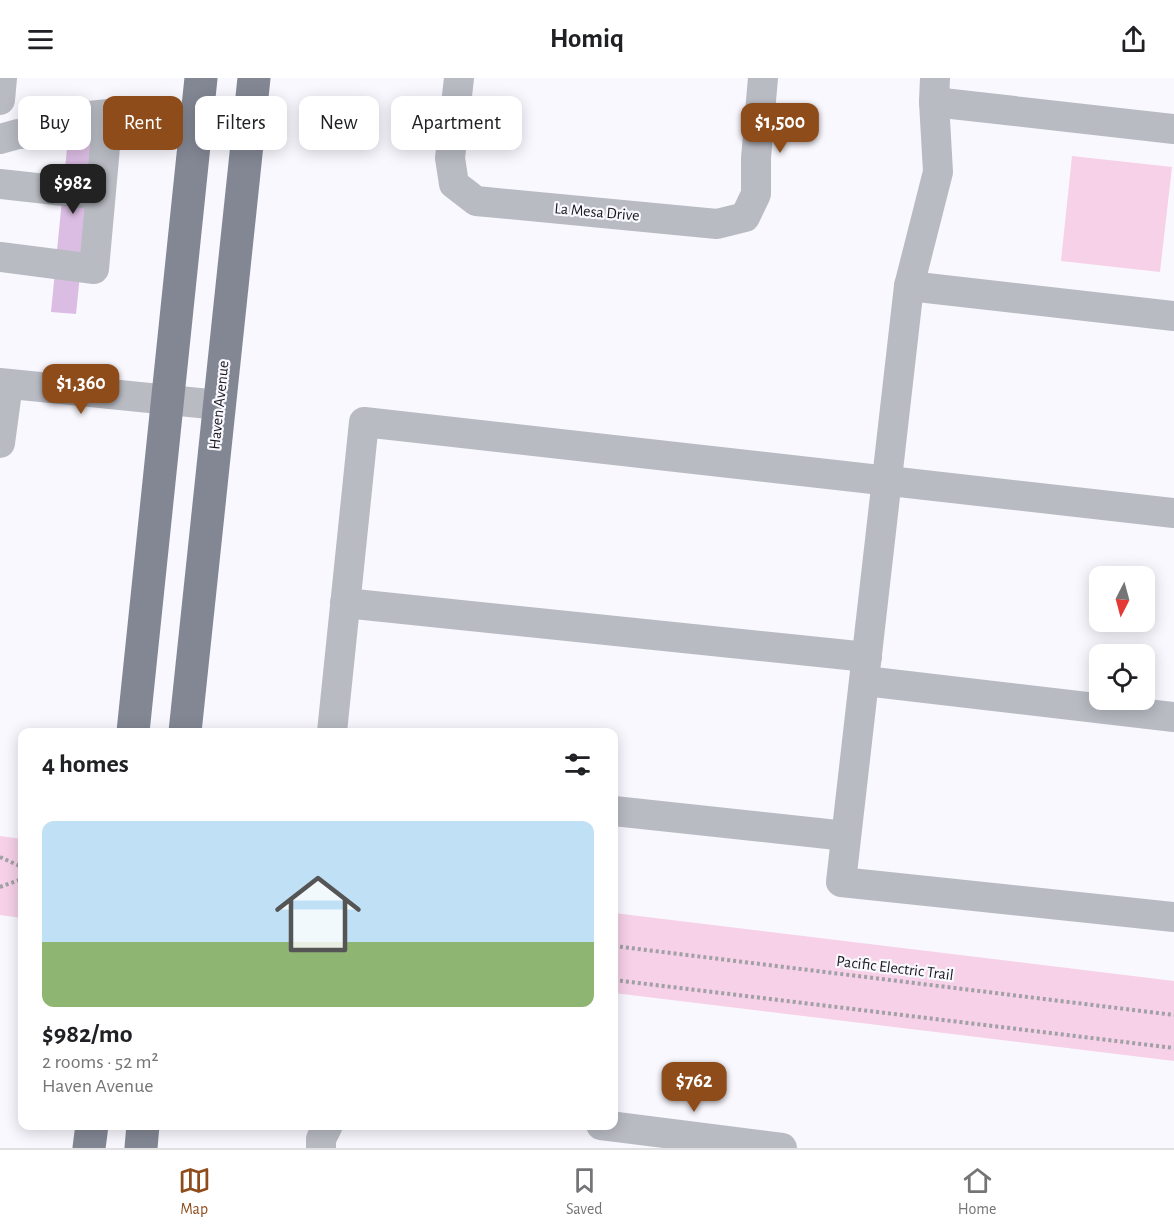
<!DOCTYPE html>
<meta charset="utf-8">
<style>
:root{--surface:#fff;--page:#f2f2f2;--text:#202124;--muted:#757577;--line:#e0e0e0;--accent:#8e4c1a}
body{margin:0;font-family:"Alegreya Sans",sans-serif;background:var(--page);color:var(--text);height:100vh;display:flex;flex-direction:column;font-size:22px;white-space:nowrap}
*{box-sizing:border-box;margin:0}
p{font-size:20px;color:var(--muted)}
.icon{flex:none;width:33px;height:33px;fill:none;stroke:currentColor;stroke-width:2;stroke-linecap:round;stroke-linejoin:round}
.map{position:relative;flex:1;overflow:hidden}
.drawer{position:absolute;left:18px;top:650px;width:600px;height:402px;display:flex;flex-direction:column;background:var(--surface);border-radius:12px;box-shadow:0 3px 15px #0003}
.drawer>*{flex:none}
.guide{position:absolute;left:18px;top:18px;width:600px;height:54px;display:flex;gap:12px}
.needle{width:39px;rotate:186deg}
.controls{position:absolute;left:1089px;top:488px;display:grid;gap:12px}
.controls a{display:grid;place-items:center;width:66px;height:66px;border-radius:12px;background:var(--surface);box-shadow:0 3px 15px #0003;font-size:30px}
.price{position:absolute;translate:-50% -51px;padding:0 14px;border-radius:12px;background:var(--accent);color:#fff;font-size:20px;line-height:39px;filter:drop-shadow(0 2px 3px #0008)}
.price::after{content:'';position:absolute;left:50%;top:36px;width:18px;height:14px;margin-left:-9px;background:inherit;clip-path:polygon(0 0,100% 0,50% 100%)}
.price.selected{background:#222;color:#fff}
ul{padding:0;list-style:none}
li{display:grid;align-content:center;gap:12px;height:318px;padding:0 24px}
li span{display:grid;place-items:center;height:186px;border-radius:12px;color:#555}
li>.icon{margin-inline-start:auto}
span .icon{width:108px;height:108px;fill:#fffc;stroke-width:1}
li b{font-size:26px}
h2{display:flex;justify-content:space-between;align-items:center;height:72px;padding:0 24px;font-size:26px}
.pill{padding:0 21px;border-radius:12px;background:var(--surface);box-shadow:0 3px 15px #0003;font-size:21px;line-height:54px}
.pill.selected{background:var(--accent);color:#fff}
header{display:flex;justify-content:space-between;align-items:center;height:78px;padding:0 24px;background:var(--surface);font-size:27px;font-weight:700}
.tab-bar{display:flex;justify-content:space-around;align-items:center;height:84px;border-top:2px solid var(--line);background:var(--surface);font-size:16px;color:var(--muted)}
.tab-bar a{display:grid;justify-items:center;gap:3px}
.tab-bar .selected{color:var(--accent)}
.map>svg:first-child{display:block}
.green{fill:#f6d1e7}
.building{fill:#dbbde3}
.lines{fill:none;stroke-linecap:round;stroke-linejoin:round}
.path{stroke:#a1a0a6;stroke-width:4;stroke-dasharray:3 3;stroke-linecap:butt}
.minor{stroke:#b9bbc3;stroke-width:30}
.major{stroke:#838794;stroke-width:33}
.labels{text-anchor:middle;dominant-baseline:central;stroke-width:4.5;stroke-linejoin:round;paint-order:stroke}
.street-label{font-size:16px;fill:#1b191f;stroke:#f9f8ff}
</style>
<header><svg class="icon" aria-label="menu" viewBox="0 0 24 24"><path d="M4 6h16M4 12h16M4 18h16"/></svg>Homiq<svg class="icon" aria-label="share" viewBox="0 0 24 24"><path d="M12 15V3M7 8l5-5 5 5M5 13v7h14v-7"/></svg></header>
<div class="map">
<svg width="1174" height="1070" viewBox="0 0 1174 1070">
<rect width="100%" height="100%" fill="#f9f8ff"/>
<g class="green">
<polygon points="1072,78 1172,89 1160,194 1061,183"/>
<polygon points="0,758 22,761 22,840 0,837"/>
<polygon points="614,835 1174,903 1174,983 614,915"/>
</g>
<polygon class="building" points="70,40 96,42 76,236 51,234"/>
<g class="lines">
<g class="path">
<polyline points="0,779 22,789"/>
<polyline points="0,809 22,801"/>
<polyline points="614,868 1174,937"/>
<polyline points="614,902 1174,970"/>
</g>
<g class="minor">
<polyline points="459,0 450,80 454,106 476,123 717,146 745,139 756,116 756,80 763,0"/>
<polyline points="935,0 934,24 938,94 909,208 841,804 1174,839"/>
<polyline points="0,22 2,0"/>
<polyline points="934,24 1174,51"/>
<polyline points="0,61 18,56 57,55 70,40 108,36 94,191 0,179"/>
<polyline points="0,106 100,117"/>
<polyline points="909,208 1174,238"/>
<polyline points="0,305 219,327"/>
<polyline points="0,365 8,306"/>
<polyline points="345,525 867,579"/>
<polyline points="865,603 1174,639"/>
<polyline points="332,654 364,344 1174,435"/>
<polyline points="614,733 846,758"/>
<polyline points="601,1047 782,1070"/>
<polyline points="321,1070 321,1061 328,1047"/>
</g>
<g class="major">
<polyline points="133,654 201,0"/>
<polyline points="185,654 254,0"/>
<polyline points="89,1070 92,1047"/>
<polyline points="141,1070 143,1047"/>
</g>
</g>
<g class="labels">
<g class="street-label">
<text transform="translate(597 134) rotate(5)">La Mesa Drive</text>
<text transform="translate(219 327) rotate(-84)">Haven Avenue</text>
<text transform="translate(895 890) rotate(7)">Pacific Electric Trail</text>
</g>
</g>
</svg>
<div class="controls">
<a><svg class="needle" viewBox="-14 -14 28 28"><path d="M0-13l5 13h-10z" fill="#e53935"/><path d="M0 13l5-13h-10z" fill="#757577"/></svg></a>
<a><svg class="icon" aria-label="locate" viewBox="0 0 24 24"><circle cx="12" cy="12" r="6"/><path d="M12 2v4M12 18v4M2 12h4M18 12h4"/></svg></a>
</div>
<b class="price" style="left:780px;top:76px">$1,500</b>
<b class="price selected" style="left:73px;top:137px">$982</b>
<b class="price" style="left:81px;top:337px">$1,360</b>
<b class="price" style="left:694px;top:1035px">$762</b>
<div class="guide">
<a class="pill">Buy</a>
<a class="pill selected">Rent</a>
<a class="pill">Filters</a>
<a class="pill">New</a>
<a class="pill">Apartment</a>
</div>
<section class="drawer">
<h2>4 homes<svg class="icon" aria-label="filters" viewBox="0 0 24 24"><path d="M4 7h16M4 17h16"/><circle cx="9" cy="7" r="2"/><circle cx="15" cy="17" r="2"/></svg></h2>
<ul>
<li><span style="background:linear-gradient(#bfe0f5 65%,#8fb573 0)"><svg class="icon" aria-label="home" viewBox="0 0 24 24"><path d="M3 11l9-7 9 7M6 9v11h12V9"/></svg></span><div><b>$982/mo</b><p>2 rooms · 52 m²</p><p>Haven Avenue</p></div></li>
</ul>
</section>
</div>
<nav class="tab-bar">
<a class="selected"><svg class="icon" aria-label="map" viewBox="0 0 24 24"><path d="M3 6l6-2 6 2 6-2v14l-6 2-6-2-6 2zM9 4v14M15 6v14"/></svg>Map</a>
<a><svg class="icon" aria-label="saved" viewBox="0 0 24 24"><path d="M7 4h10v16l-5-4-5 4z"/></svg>Saved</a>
<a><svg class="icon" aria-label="home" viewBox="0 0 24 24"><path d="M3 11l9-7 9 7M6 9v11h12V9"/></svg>Home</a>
</nav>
